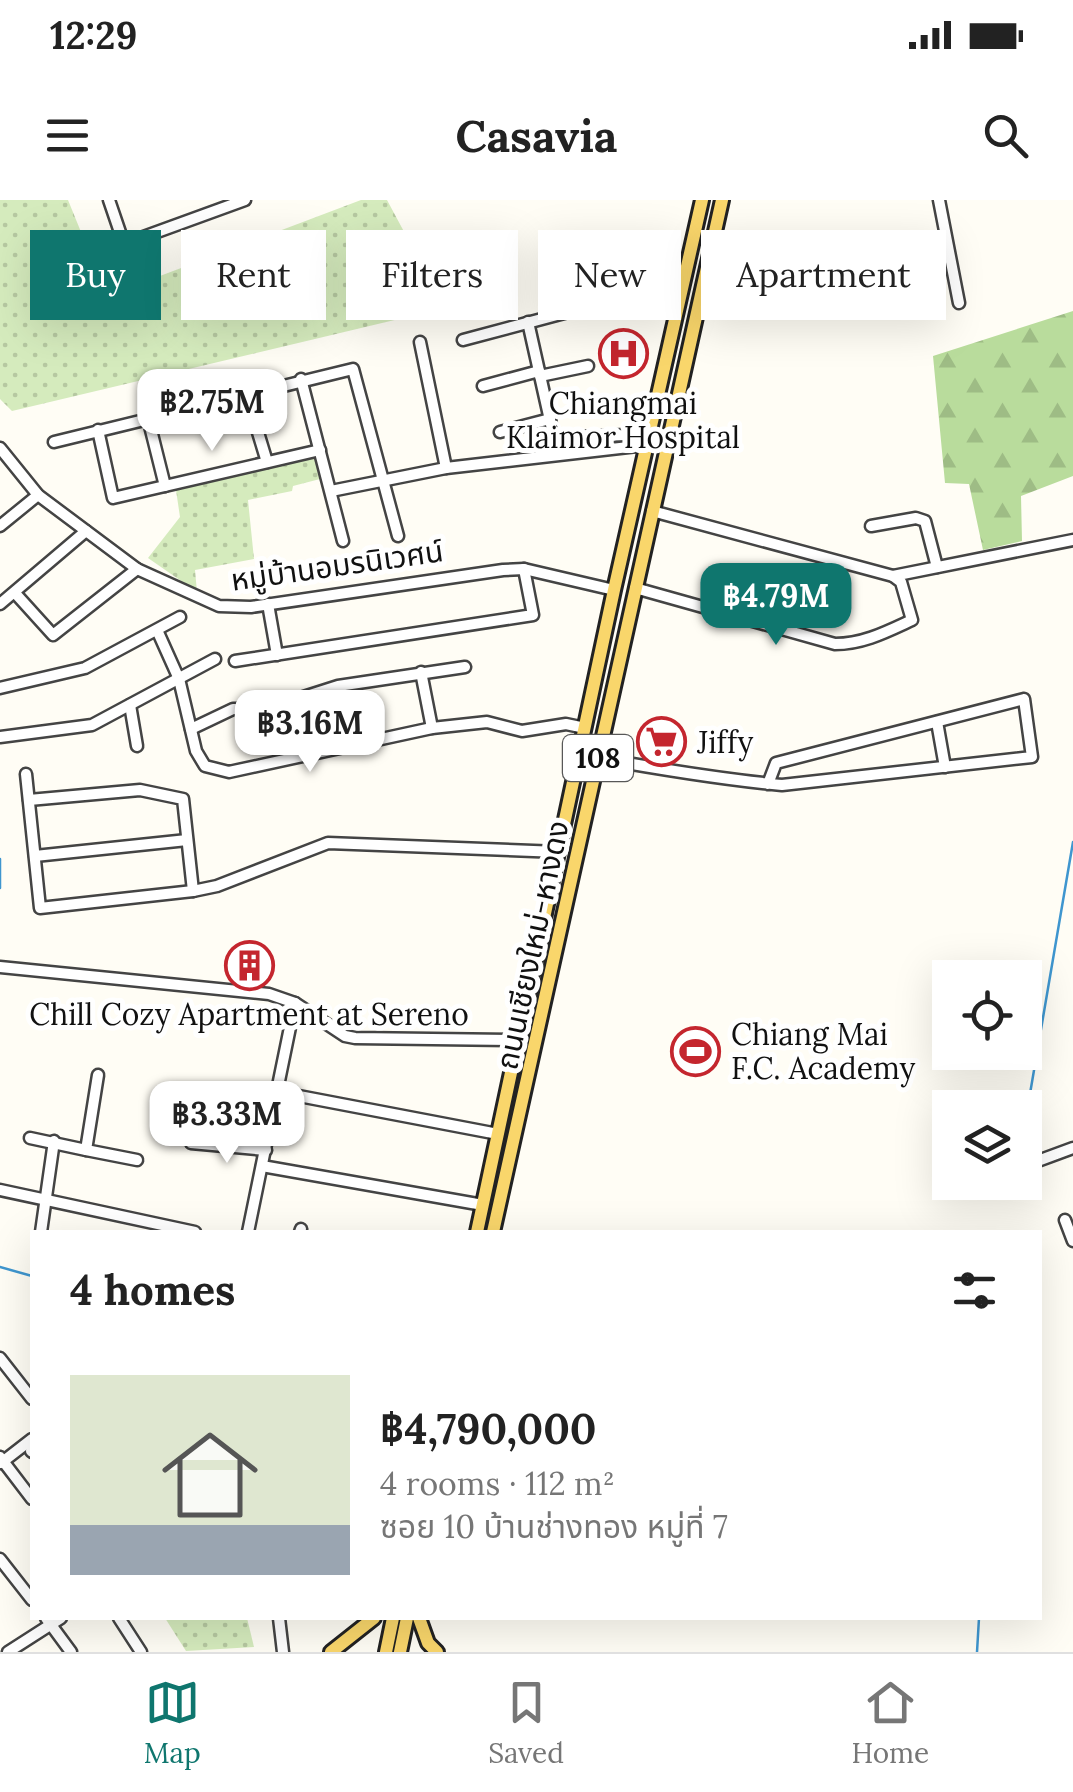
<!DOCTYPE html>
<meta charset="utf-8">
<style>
:root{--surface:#fff;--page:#f6f6f6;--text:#222;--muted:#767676;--line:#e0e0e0;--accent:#0f766e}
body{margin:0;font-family:Lora,"Noto Sans Thai",serif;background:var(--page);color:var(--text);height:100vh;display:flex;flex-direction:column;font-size:38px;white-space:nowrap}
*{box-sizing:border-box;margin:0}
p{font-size:32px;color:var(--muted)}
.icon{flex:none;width:55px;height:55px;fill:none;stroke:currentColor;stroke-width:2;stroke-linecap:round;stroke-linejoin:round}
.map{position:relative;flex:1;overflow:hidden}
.side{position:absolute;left:30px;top:1030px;width:1012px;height:390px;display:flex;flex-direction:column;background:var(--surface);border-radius:0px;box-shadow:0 10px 40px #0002}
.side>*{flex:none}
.hud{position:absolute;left:30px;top:30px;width:1015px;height:90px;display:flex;gap:20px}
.buttons{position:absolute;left:932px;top:760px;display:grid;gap:20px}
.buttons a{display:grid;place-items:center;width:110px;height:110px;border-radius:0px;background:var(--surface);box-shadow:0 10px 40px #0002;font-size:50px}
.price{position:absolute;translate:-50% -85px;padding:0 22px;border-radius:20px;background:#fff;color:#222;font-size:32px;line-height:65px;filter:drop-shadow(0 2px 5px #0008)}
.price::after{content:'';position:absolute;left:50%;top:60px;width:30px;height:22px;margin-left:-15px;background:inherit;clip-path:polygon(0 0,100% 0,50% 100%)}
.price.selected{background:var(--accent);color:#fff}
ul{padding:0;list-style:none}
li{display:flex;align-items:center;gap:30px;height:250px;padding:0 40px}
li+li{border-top:2px solid var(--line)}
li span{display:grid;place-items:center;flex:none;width:280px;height:200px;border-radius:0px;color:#555}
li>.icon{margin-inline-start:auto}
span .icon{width:120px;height:120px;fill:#fffc;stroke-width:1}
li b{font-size:42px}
h2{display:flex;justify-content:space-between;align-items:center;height:120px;padding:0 40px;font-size:42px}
.tag{padding:0 35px;border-radius:0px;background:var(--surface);box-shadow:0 10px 40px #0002;font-size:35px;line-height:90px}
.tag.selected{background:var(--accent);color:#fff}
.status{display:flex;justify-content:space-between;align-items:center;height:70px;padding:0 50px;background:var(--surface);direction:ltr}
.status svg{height:28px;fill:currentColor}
header{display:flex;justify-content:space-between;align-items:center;height:130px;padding:0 40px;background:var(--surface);font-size:45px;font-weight:700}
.menu{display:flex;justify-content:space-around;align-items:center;height:140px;border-top:2px solid var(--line);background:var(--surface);font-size:28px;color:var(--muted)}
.menu a{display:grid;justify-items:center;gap:5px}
.menu .selected{color:var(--accent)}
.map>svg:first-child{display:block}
.grass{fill:url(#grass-dots)}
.forest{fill:url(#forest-firs)}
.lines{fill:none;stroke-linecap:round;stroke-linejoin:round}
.stream{stroke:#3f96cf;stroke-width:2.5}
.minor-casing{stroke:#444;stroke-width:15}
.major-casing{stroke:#222;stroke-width:18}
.minor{stroke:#fff;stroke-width:10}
.major{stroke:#f9d66b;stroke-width:12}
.labels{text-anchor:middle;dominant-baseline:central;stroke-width:10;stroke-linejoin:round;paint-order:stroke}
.shield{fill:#fff;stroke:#585858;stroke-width:2.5}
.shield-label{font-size:28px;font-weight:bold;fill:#111}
.poi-label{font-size:30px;fill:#111;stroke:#fff}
.street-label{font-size:30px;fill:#111;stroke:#fff}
</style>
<div class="status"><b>12:29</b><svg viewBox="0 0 49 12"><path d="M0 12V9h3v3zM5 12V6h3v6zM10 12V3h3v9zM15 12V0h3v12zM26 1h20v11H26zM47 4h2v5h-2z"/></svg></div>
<header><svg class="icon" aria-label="menu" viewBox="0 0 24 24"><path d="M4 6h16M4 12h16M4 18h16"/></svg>Casavia<svg class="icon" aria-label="search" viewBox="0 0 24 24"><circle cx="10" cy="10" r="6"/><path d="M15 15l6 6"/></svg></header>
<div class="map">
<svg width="1073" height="1452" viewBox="0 0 1073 1452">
<defs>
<pattern id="grass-dots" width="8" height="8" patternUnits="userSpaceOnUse" patternTransform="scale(2.5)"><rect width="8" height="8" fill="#d5ebbd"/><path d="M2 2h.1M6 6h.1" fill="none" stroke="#b6c8a1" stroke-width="1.8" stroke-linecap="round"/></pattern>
<pattern id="forest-firs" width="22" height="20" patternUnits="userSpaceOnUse" patternTransform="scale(2.5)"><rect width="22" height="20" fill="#b9dc9c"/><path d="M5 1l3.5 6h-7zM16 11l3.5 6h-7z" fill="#9ebc85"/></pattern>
</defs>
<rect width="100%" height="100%" fill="#fffdf5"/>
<g class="grass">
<polygon points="0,0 68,0 107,96 361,0 387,0 445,108 12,211 0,199"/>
<polygon points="314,257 320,279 293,286 292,291 248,300 254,359 195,370 197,392 148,358 180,317 176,290"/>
<polygon points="165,1418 247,1418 254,1447 186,1451"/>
</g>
<polygon class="forest" points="1073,111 1073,276 1021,296 1022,341 983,350 969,284 945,283 933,156"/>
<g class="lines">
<g class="stream">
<polyline points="0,659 0,688"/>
<polyline points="1025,923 1073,642"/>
<polyline points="0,1067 32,1076"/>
<polyline points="977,1452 979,1418"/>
</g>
<defs>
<g id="minor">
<polyline points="109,0 124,44 245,0"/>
<polyline points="939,0 959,103"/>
<polyline points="528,122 554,238 649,234"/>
<polyline points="463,140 587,107"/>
<polyline points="420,142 446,268"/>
<polyline points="540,176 588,166"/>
<polyline points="301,179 343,341"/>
<polyline points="483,186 539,171"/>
<polyline points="246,193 267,262"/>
<polyline points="148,218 165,286"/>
<polyline points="98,230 113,298 320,250"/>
<polyline points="500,232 550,219"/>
<polyline points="54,242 353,169 398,336"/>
<polyline points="0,248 38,295 137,369 219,406 251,407 503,370 524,369 614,390"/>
<polyline points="331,291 446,268 646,245"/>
<polyline points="0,326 38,295"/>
<polyline points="871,326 916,318 925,321 937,367"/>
<polyline points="893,376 1073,340"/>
<path d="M635,388L835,444C863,444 886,432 912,420L901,382L893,376L652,311"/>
<polyline points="15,393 53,435 137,369"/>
<polyline points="0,404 86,331"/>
<polyline points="268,404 277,455"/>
<polyline points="157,430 179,479 196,551 205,566 229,572 432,528 487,522 522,531 566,524 585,528"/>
<polyline points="235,461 533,415 524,369"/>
<polyline points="421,472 432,528"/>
<polyline points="0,488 85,468 180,417"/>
<polyline points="130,505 137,546"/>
<polyline points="937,522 945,567"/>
<polyline points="191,529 233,509 266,509 338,486 465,467"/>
<polyline points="0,537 92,525 215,459"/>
<path d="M598,558C659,569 720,579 782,585L1032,557L1024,499L776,563L768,584"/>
<polyline points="26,574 40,708 193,691 217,686 328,643 559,652"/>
<polyline points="29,600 140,590 183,599 193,691"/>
<polyline points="35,656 187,640"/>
<polyline points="0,767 269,794 295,803 345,836 355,838 519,840"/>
<polyline points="98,875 86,950 137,960"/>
<polyline points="278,892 498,934"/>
<polyline points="30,938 86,950"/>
<polyline points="191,943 266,950"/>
<polyline points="1035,962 1073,948"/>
<polyline points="262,966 483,1005"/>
<polyline points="0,990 195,1032"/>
<polyline points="1065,1020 1073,1041"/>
<polyline points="41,1032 54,941"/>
<polyline points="248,1032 295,803"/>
<polyline points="300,1032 301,1029"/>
<polyline points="0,1158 32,1199"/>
<polyline points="31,1251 32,1252"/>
<polyline points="0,1257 32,1299"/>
<polyline points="1,1263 32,1239"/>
<polyline points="0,1359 32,1400"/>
<polyline points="46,1418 71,1452"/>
<polyline points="119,1418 141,1452"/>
<polyline points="279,1418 283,1452"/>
<polyline points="8,1452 61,1418"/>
</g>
<g id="major">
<polyline points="477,1032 614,390 702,0"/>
<polyline points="493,1032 722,0"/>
<polyline points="419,1418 428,1443 437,1452"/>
<polyline points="331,1452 374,1418"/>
<polyline points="386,1452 393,1418"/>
<polyline points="400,1452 407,1418"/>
</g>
</defs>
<use href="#minor" class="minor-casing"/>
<use href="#major" class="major-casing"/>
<use href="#minor" class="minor"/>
<use href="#major" class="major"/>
</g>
<defs>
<symbol id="hospital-ring" viewBox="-11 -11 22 22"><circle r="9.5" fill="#fff" stroke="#c4262e" stroke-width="1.5"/><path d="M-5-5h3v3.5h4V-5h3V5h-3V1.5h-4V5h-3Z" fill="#c4262e"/></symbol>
<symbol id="supermarket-ring" viewBox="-11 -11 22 22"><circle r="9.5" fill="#fff" stroke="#c4262e" stroke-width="1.5"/><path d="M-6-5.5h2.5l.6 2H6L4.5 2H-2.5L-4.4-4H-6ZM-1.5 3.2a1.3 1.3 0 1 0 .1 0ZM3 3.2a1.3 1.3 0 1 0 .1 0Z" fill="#c4262e"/></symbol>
<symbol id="building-ring" viewBox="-11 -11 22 22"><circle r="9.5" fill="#fff" stroke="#c4262e" stroke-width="1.5"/><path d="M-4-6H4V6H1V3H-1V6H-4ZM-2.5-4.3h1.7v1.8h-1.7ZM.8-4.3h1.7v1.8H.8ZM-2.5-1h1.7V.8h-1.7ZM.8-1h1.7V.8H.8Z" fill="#c4262e"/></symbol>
<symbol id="stadium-ring" viewBox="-11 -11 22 22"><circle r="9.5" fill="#fff" stroke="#c4262e" stroke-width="1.5"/><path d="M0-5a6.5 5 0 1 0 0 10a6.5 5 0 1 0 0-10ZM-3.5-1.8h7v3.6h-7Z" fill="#c4262e"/></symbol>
</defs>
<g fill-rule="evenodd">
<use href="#hospital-ring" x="596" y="126" width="55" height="55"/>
<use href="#supermarket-ring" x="634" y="514" width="55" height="55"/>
<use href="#building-ring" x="222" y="738" width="55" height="55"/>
<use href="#stadium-ring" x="668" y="824" width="55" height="55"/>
</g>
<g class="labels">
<rect class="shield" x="563" y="535" width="70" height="46" rx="8"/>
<g class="shield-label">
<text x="598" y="558">108</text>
</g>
<g class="poi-label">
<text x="623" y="203">Chiangmai<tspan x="623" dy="34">Klaimor Hospital</tspan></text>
<text x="697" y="542" text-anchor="start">Jiffy</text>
<text x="249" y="814">Chill Cozy Apartment at Sereno</text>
<text x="731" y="834" text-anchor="start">Chiang Mai<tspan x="731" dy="34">F.C. Academy</tspan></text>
</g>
<g class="street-label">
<text transform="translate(337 365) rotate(-8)">หมู่บ้านอมรนิเวศน์</text>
<text transform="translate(532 745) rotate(-78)">ถนนเชียงใหม่-หางดง</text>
</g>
</g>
</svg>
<div class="buttons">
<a><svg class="icon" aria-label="locate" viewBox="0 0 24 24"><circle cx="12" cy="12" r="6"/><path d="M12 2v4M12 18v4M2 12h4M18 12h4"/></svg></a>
<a><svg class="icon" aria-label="layers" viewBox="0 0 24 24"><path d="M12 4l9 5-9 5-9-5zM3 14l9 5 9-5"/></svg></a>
</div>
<b class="price" style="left:212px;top:254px">฿2.75M</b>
<b class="price selected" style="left:776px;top:448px">฿4.79M</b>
<b class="price" style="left:310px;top:575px">฿3.16M</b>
<b class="price" style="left:227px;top:966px">฿3.33M</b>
<div class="hud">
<a class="tag selected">Buy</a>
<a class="tag">Rent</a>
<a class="tag">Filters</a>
<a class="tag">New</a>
<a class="tag">Apartment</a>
</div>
<section class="side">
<h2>4 homes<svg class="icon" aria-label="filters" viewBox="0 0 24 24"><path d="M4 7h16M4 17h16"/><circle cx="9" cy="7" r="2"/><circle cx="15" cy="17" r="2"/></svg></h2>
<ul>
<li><span style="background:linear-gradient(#dfe7d0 75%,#9aa5b1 0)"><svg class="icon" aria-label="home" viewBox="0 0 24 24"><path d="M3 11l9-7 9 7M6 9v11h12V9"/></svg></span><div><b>฿4,790,000</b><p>4 rooms · 112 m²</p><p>ซอย 10 บ้านช่างทอง หมู่ที่ 7</p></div></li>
</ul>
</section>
</div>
<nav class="menu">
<a class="selected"><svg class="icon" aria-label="map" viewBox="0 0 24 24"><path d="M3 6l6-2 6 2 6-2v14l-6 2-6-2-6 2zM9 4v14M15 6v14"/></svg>Map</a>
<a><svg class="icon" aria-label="saved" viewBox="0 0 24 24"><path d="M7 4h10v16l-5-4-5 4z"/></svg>Saved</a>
<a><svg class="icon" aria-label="home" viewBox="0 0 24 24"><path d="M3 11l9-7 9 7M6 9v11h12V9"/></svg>Home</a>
</nav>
